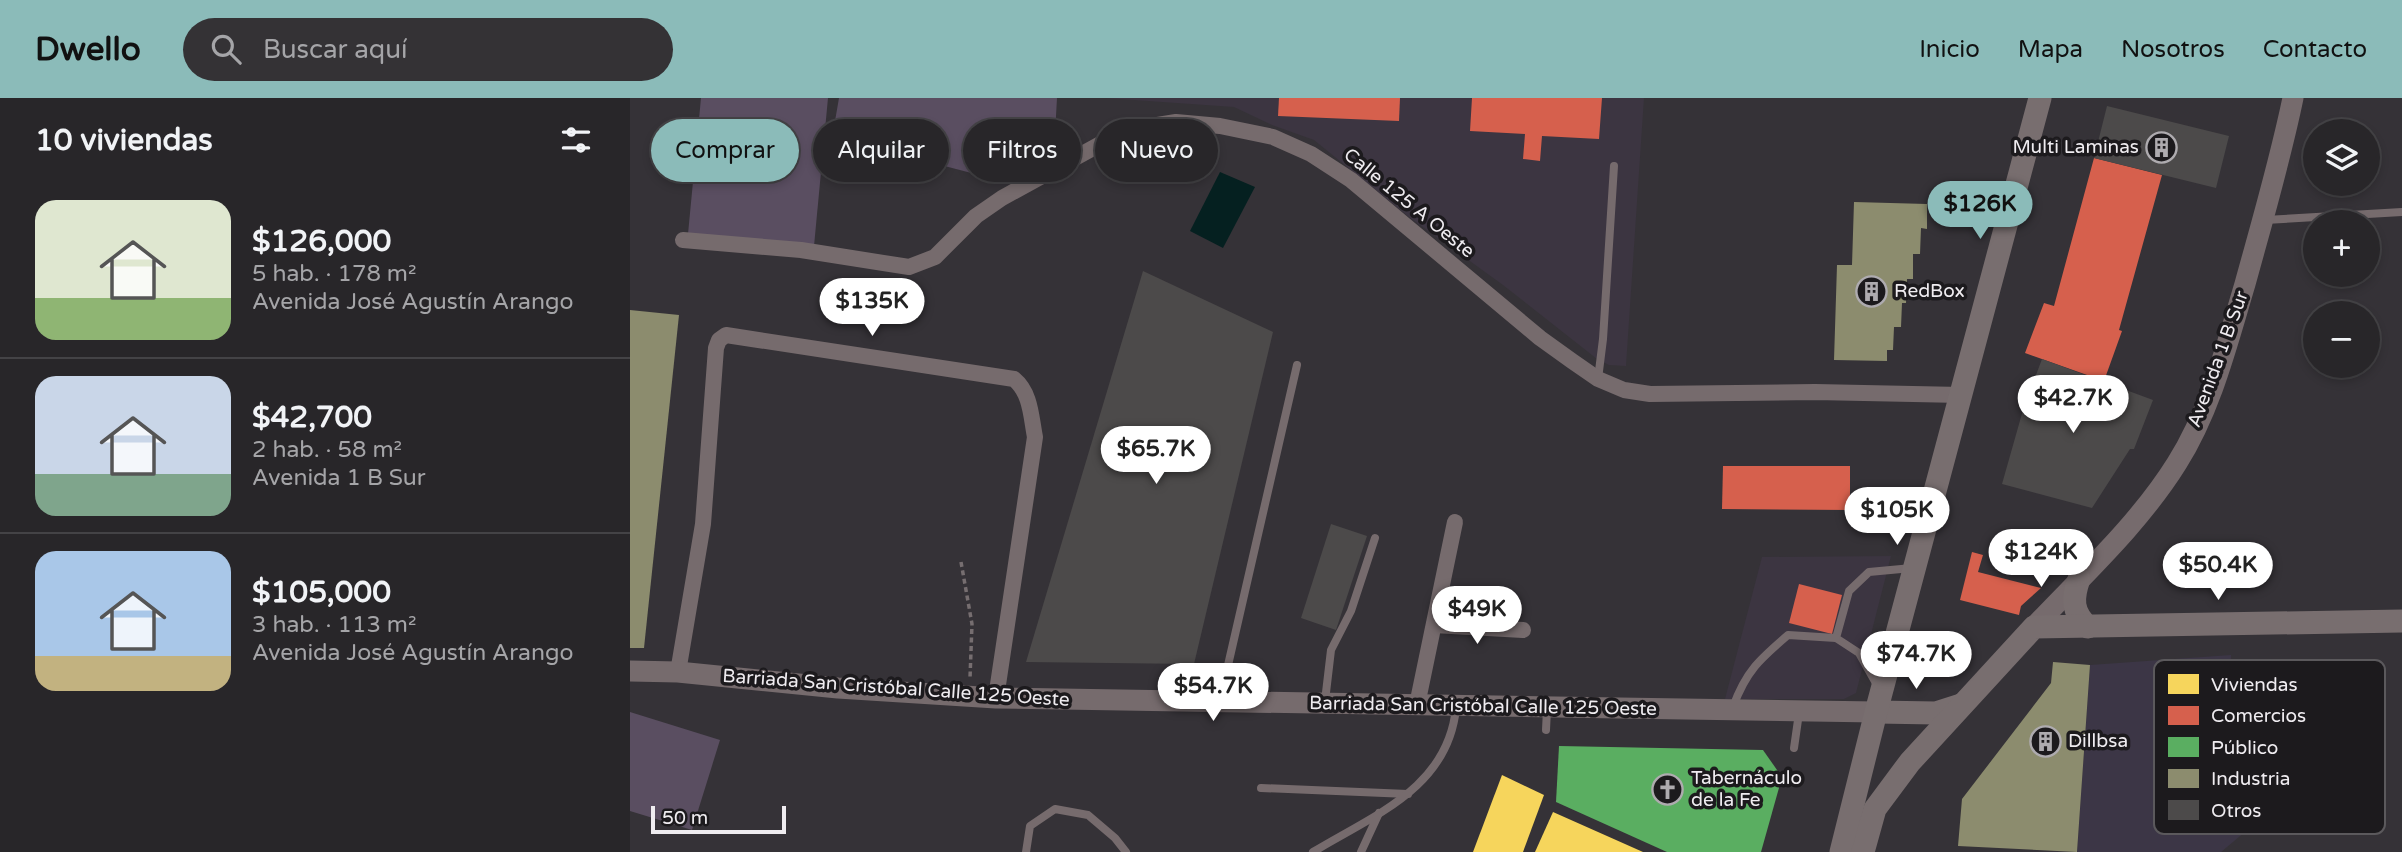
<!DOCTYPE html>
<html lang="es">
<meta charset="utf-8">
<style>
:root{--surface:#282629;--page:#343235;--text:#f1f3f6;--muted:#a5a5a8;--line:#444346;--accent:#8bbbb9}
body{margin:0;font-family:"Varela Round",sans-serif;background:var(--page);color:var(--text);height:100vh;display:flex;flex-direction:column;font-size:26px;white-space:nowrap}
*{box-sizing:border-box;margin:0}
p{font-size:23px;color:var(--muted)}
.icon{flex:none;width:38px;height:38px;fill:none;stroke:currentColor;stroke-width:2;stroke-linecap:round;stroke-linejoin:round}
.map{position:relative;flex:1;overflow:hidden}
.sheet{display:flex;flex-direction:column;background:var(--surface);width:630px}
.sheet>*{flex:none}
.hud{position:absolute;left:21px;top:21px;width:665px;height:63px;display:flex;gap:14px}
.fabs{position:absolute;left:1673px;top:21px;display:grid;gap:14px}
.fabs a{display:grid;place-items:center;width:77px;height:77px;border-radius:50%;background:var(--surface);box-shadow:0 4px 10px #0003,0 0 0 2px var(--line);font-size:35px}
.scale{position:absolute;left:21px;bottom:18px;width:135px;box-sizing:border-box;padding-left:7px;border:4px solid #efecf0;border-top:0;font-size:19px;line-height:24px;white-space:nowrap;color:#efecf0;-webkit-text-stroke:5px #1c1a1d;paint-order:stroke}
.price{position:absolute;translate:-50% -60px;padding:0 16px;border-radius:24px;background:#fff;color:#222;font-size:23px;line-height:46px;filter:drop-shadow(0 2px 4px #0008)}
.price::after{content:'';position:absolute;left:50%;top:42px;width:21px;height:16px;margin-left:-10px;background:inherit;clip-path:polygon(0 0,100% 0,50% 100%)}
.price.selected{background:var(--accent);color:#111}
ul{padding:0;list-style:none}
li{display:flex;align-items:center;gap:21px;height:175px;padding:0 35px}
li+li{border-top:2px solid var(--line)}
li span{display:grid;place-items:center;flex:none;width:196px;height:140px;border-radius:21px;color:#555}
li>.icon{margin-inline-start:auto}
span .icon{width:84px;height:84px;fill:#fffc;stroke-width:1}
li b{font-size:30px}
h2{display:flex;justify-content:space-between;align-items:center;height:84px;padding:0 35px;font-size:30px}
.pill{padding:0 24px;border-radius:32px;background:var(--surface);box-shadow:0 4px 10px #0003,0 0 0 2px var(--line);font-size:24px;line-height:63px}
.pill.selected{background:var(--accent);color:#111}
header{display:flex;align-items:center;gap:42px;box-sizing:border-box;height:98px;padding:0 35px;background:var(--accent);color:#111}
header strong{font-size:33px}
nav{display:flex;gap:38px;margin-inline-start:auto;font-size:24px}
.search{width:490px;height:63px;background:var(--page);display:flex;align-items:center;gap:18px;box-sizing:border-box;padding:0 24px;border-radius:38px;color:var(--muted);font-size:26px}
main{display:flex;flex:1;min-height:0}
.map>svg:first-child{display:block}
.built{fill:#3c3541}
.industrial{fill:#3c3646}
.green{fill:#5a4e61}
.water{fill:#052020}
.homes{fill:#f6d55c}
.shops{fill:#d6604d}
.public{fill:#5aae61}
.industry{fill:#8c8c6e}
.building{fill:#4c4a4a}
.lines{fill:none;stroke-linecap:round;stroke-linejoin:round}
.path{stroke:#766e70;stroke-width:3.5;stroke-dasharray:5 3.5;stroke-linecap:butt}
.service{stroke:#766b6d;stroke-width:8}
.minor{stroke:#766b6d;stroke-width:16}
.tertiary{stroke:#766b6d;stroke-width:21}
.secondary{stroke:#786e6f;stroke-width:23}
.labels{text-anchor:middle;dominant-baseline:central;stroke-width:7;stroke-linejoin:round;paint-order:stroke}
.poi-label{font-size:19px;fill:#efecf0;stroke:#1c1a1d;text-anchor:start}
.street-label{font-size:19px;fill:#efecf0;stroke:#1c1a1d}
.key{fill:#1c1a1d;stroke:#5b595c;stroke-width:2}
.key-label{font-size:19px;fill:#efecf0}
</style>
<header>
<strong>Dwello</strong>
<div class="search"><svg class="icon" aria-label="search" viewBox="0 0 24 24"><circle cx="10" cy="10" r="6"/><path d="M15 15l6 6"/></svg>Buscar aquí</div>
<nav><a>Inicio</a><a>Mapa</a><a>Nosotros</a><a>Contacto</a></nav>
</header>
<main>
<section class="sheet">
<h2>10 viviendas<svg class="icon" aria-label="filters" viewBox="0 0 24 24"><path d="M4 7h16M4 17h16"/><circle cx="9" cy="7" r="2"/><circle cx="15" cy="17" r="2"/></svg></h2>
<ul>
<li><span style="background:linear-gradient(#dfe7d0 70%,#8fb573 0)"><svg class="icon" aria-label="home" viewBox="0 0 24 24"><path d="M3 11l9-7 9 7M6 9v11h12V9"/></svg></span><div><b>$126,000</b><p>5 hab. · 178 m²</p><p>Avenida José Agustín Arango</p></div></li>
<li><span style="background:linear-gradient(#c9d6e8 70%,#7fa58c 0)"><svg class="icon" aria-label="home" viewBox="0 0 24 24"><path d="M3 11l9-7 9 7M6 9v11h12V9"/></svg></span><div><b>$42,700</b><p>2 hab. · 58 m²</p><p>Avenida 1 B Sur</p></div></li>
<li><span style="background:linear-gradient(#a9c7e8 75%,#c2b280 0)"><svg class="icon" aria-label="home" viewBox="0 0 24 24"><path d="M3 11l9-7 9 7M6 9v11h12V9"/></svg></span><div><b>$105,000</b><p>3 hab. · 113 m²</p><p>Avenida José Agustín Arango</p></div></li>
</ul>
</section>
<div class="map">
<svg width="1772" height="754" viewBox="0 0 1772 754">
<rect width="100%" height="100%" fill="#353237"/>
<g class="built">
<polygon points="475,0 1014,0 996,268 979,267 967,261 873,187 779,119 684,42 642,27 604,9"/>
<polygon points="1261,458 1226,595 1214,601 1095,601 1132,459"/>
</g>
<polygon class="industrial" points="1601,557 1599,709 1616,733 1591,754 1447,754 1460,567"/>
<g class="green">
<polygon points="71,0 198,0 184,148 58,136"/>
<polygon points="209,0 427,0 424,54 372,83 303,65 201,46"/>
<polygon points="0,614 90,642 62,732 0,713"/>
</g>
<polygon class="water" points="590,74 625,89 593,150 560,133"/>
<g class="homes">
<polygon points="872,677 914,697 893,754 843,754"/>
<polygon points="923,714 1013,754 905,754"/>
</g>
<g class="shops">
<polygon points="649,0 770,0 769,23 648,18"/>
<polygon points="842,0 972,0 969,41 912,38 910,63 893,61 895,36 840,33"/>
<polygon points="1464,60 1532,77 1489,232 1492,233 1474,283 1395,255 1414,205 1424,208"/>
<polygon points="1093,368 1220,368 1220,412 1092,411"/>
<polygon points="1342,454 1353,457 1348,474 1411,490 1391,508 1389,517 1330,502"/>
<polygon points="1169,486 1212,497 1202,536 1159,525"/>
</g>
<polygon class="public" points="929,648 1133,652 1152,679 1131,754 1037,754 926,704"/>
<g class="industry">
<polygon points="1224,104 1297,106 1297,131 1291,130 1290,156 1283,156 1283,181 1277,181 1276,205 1272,205 1271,229 1264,229 1263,252 1257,252 1257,263 1204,262 1207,167 1222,167"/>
<polygon points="0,212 49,217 14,550 0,550"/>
<polygon points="1423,564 1460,567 1447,754 1328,748 1332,701 1421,585"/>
</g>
<g class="building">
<polygon points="1477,8 1599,38 1586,90 1464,60"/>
<polygon points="513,173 643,234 564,566 396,564"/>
<polygon points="1412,261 1523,302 1504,351 1500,351 1462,410 1372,386 1393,312"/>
<polygon points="701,426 737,438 706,532 671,520"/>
</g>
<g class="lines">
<polyline class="path" points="331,464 342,526 340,580"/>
<g class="service">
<polyline points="1635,122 1772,114"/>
<polyline points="968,281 973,241 984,68"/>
<polyline points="1247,587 1229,555 1206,540 1219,493 1239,474 1282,470"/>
<polyline points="590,602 667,267"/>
<polyline points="695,603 701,552 721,513 745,440"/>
<path d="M1103,609C1116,573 1130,561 1158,537L1206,540"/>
<polyline points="916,632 917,611"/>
<polyline points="1164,650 1169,615"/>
<polyline points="631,690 778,696"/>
<polyline points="396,754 400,728 425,711 458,717 485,740 496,754"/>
<path d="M683,754C744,717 818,690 826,610"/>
<polyline points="731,754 749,715"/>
</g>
<g class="minor">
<polyline points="53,142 171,152 279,169 305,159 346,118 372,100 474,44 509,30 546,24 590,28 643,39 681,56 721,82 910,240 942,263 968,281 994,292 1020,296 1185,294 1332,297"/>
<polyline points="804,527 893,532"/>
<path d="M48,574L73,426L86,250L89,242L96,237L384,281C401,295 401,319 405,339L366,600"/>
<polyline points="787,607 825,424"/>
</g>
<g class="tertiary">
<path d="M1404,529C1453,477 1509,426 1547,365C1581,311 1597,246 1615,186C1632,124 1650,63 1663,0"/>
<polyline points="0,573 48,574 208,590 366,600 1246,614"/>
</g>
<g class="secondary">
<path d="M1449,481C1442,501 1442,514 1458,529"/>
<polyline points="1246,614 1306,615 1331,607"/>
<polyline points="1211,754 1246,614 1410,0"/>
<polyline points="1233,754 1245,711 1280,664 1404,529 1772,523"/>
</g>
</g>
<defs>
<symbol id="building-ring" viewBox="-11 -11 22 22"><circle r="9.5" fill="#1c1a1d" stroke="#aeabaf" stroke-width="1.5"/><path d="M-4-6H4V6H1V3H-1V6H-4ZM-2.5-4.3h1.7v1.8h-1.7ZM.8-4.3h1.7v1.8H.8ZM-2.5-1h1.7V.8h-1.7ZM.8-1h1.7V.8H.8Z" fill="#aeabaf"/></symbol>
<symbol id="church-ring" viewBox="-11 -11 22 22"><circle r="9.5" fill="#1c1a1d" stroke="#aeabaf" stroke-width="1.5"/><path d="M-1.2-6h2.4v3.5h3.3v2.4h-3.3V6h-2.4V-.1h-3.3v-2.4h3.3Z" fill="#aeabaf"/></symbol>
</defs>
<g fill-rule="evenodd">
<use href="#building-ring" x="1514" y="32" width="35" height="35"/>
<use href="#building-ring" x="1224" y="176" width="35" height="35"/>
<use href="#building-ring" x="1398" y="626" width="35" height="35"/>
<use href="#church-ring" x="1020" y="674" width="35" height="35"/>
</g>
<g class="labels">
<g class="poi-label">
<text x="1509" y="49" text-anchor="end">Multi Laminas</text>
<text x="1264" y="193">RedBox</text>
<text x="1438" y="643">Dillbsa</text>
<text x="1061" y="680">Tabernáculo<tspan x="1061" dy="22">de la Fe</tspan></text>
</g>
<g class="street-label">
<text transform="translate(779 105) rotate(39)">Calle 125 A Oeste</text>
<text transform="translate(1588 261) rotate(-70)">Avenida 1 B Sur</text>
<text transform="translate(266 590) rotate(4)">Barriada San Cristóbal Calle 125 Oeste</text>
<text transform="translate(853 608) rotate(1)">Barriada San Cristóbal Calle 125 Oeste</text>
</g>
</g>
<rect x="1524" y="562" width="231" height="174" rx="10" class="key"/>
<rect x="1538" y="576" width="31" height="20" fill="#f6d55c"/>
<rect x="1538" y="608" width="31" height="19" fill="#d6604d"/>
<rect x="1538" y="639" width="31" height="20" fill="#5aae61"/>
<rect x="1538" y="671" width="31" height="19" fill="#8c8c6e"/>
<rect x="1538" y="702" width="31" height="20" fill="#4c4a4a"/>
<g class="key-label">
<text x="1581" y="593">Viviendas</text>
<text x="1581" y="624">Comercios</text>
<text x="1581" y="656">Público</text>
<text x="1581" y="687">Industria</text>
<text x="1581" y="719">Otros</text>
</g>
</svg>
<div class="fabs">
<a><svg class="icon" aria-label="layers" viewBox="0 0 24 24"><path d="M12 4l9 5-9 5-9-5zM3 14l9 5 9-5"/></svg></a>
<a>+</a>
<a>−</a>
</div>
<div class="scale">50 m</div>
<b class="price selected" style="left:1350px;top:143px">$126K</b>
<b class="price" style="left:242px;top:240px">$135K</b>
<b class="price" style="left:1443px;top:337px">$42.7K</b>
<b class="price" style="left:526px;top:388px">$65.7K</b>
<b class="price" style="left:1267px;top:449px">$105K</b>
<b class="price" style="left:1411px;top:491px">$124K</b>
<b class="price" style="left:1588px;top:504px">$50.4K</b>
<b class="price" style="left:847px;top:548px">$49K</b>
<b class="price" style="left:1286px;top:593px">$74.7K</b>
<b class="price" style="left:583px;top:625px">$54.7K</b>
<div class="hud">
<a class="pill selected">Comprar</a>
<a class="pill">Alquilar</a>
<a class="pill">Filtros</a>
<a class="pill">Nuevo</a>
</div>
</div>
</main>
